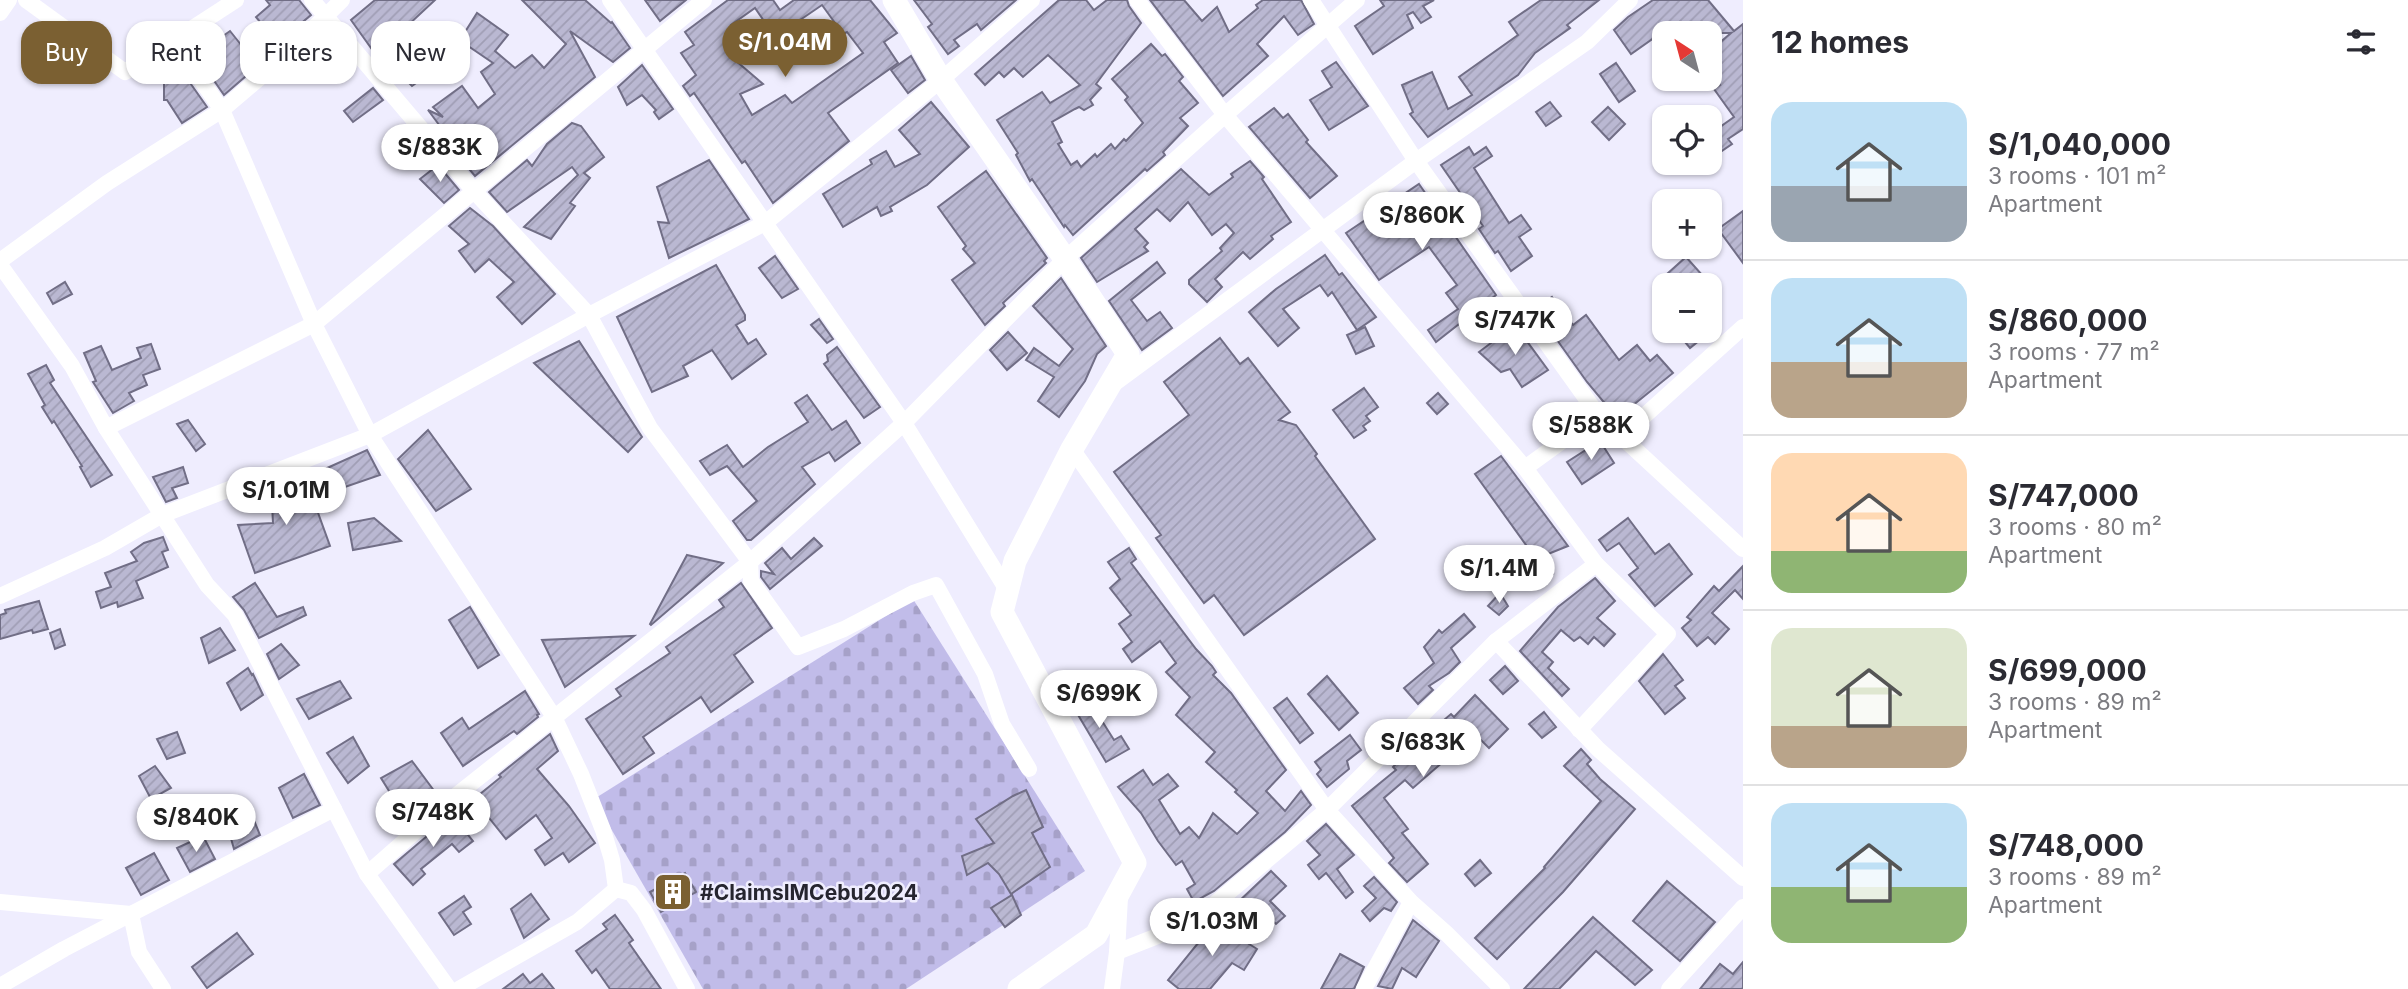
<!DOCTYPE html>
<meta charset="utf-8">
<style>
:root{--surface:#fff;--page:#f7f7f7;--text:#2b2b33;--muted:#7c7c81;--line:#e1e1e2;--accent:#7b6032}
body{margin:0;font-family:Inter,sans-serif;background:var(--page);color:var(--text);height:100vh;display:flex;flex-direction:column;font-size:26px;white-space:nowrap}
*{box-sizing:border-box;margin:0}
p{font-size:23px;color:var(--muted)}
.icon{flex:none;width:38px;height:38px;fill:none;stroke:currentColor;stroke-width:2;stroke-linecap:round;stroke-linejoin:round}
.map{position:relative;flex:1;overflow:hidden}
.drawer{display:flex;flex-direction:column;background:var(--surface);width:665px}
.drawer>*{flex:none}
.guide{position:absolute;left:21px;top:21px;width:665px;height:63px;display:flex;gap:14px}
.needle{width:46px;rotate:324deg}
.controls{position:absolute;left:1652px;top:21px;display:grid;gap:14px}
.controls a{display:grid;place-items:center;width:70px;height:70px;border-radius:14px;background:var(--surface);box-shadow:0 2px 5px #0004;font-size:35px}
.price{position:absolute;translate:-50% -60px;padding:0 16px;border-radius:24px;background:#fff;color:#222;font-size:23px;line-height:46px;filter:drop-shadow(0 2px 4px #0008)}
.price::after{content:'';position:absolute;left:50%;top:42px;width:21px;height:16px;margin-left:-10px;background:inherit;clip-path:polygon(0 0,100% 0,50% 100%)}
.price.selected{background:var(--accent);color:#fff}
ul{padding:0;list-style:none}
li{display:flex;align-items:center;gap:21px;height:175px;padding:0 28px}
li+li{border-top:2px solid var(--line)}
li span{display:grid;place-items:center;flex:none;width:196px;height:140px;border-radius:21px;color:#555}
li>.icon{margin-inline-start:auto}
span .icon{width:84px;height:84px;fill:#fffc;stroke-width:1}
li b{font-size:30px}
h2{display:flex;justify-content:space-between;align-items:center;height:84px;padding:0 28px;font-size:30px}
.tag{padding:0 24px;border-radius:21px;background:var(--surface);box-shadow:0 2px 5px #0004;font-size:24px;line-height:63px}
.tag.selected{background:var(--accent);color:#fff}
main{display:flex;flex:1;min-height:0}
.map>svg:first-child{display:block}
.cemetery{fill:url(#cemetery-stones)}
.building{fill:url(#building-hatch);stroke:#716e86;stroke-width:2;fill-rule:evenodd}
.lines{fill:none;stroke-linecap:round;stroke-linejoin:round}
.street{stroke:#fff;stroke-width:16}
.secondary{stroke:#fff;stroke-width:23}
.labels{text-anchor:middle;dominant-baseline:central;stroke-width:5;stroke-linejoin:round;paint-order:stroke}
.poi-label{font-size:21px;font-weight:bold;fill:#26252f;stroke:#efedfe;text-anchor:start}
</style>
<main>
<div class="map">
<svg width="1743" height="989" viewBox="0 0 1743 989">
<defs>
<pattern id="cemetery-stones" width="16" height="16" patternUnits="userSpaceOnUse" patternTransform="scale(1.75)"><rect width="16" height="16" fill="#c1bce9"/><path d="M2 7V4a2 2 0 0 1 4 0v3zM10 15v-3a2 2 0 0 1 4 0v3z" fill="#a6a1c8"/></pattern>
<pattern id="building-hatch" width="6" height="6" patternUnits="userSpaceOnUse" patternTransform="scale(1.75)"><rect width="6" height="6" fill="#bab8d2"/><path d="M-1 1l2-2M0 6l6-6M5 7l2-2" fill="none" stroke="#a09eb5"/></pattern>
</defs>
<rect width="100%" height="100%" fill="#efedfe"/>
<polygon class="cemetery" points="913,599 1085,871 906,989 703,989 594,799"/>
<g class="building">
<polygon points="266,0 299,0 311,15 274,46 276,50 224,95 206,69 212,65 202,51 230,31 242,46 266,29 256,17 270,5"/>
<polygon points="375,0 435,0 376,55 351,20"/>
<polygon points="522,0 585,0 611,23 612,22 630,48 613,62 570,31 595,77 475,176 454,151 457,149 428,110 443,117 433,107 462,86 478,108 495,94 481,72 493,63 468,46 412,86 390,64 443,34 453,51 477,13 508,35 495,51 515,68 532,55 544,68 566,44"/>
<polygon points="645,0 686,0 660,21"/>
<path d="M728,0H773L780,10L794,0H870L897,33L884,42L898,63L828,113L849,141L773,203L745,161L742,163L694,93L690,96L683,86L696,75L681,53L694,45L685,32ZM822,5L843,34L847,32L863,53L792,103L785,95L752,115L740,94L763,84L735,60L749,50L731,25L755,8L775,37Z"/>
<polygon points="914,0 1016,0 981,30 977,24 954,40 959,46 948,54 928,27 932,24"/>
<polygon points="1059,0 1086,0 1094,10 1107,0 1127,0 1129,6 1141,23 1096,84 1101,88 1090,100 1093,105 1084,110 1079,107 1075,109 1052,122 1062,142 1058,144 1071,165 1077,161 1081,167 1095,154 1097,157 1111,144 1115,149 1124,139 1126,141 1143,123 1125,100 1128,97 1112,79 1151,44 1162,56 1165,54 1183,77 1179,81 1198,103 1180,118 1188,126 1163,152 1165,155 1147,171 1145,169 1073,235 1065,225 1064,227 1032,179 1030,181 1016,155 1018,153 997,120 1042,92 1050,103 1080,85 1048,55 1023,77 1014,68 1004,77 999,72 985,85 975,74"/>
<polygon points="1150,0 1184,0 1202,21 1217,7 1229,32 1258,8 1256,5 1263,0 1301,0 1314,24 1298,35 1284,16 1257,44 1268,56 1223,96"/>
<polygon points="1380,0 1434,0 1423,6 1431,17 1421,23 1413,12 1407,15 1413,28 1373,54 1355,26 1384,6"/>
<polygon points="1541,0 1599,0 1567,25 1570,28 1535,53 1518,75 1428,137 1410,114 1413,112 1402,85 1432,72 1448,109 1472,95 1459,77 1518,35 1509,22"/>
<polygon points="1653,0 1708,0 1734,31 1743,24 1743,129 1728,139 1732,144 1710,159 1710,134 1734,117 1714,89 1720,85 1710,72 1710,51 1731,33 1661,33 1631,54 1614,30 1628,17"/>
<polygon points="911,56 925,80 908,93 891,70"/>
<polygon points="1336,62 1368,106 1329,130 1310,100 1332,87 1322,71"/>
<polygon points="1616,63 1635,91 1619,102 1600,74"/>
<polygon points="642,65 673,109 659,119 654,112 656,110 642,95 627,105 618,87"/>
<polygon points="181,70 207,107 182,123 167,100 164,100 164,80"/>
<polygon points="373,88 383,100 353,122 344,111"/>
<polygon points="931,102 969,147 927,185 890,207 892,211 881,216 877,207 843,227 823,194 872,164 870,160 886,151 895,167 920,154 899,130"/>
<polygon points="1550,102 1561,116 1546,126 1536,112"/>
<polygon points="1608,107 1625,124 1609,140 1592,122"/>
<polygon points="1274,108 1283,118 1288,114 1308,140 1306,142 1337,176 1310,198 1249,127"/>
<polygon points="572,123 581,126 604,157 584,173 590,178 570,203 575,206 551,239 524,227 578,175 572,167 507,212 489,192 527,160 532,166 547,144"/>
<polygon points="1469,147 1474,155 1486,147 1492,156 1474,168 1509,223 1521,215 1531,229 1519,237 1532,256 1511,271 1498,251 1495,253 1479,229 1483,226 1441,165"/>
<polygon points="709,160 749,219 669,258 658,222 669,223 657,187"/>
<polygon points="1250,161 1264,177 1262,179 1291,222 1271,236 1273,239 1250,259 1243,252 1215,279 1222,287 1207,302 1189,284 1189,280 1222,251 1220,248 1234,233 1226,224 1212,235 1188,202 1170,221 1157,209 1135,229 1148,243 1144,247 1148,251 1097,282 1081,258 1181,169 1209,195 1233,177 1231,174"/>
<polygon points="438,165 459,190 444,203 420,179"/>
<polygon points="986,171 1047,258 1044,261 1046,263 1003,303 1005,306 985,325 952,280 975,263 963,249 966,246 938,207"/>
<polygon points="1419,184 1496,295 1436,342 1428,330 1458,309 1446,293 1457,285 1429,247 1379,280 1346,233"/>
<polygon points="470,208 493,226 555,294 522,324 497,297 514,282 489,259 475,272 459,251 469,244 449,226"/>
<polygon points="1743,211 1743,263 1718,229"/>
<polygon points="1325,255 1339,275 1342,273 1376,317 1357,330 1332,292 1328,296 1320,285 1283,309 1299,328 1278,346 1249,312 1276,289"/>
<polygon points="775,256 798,289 782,298 759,268"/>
<polygon points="1686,257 1711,285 1679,285 1668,273"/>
<polygon points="1157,262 1165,273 1131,300 1147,321 1160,312 1172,328 1142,350 1109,301"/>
<polygon points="716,265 745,315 745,320 736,325 748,344 756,339 766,354 732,379 712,350 683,366 688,376 652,392 617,317"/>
<polygon points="1061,278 1106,346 1097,354 1085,381 1059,417 1038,401 1054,377 1026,360 1034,348 1059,366 1073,349 1033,306"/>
<polygon points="65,282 72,294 53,304 47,293"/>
<polygon points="1552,297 1573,325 1586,315 1619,360 1637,345 1650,361 1657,355 1673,373 1617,418 1587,382 1535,309"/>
<polygon points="819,319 833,339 827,343 811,325"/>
<polygon points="1515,325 1548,370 1522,387 1510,369 1501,372 1479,352"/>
<polygon points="1365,327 1374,346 1356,354 1347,335"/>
<polygon points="1676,331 1711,331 1690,348"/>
<polygon points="1008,332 1027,353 1007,370 990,350"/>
<polygon points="1220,338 1240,364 1248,358 1290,412 1279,420 1296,425 1317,454 1315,456 1375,539 1244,635 1214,595 1204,603 1156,538 1161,535 1114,472 1189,415 1164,382"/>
<polygon points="579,341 642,437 628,452 534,363"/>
<polygon points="151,344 160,369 143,375 147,385 129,393 134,401 113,413 93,382 96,381 84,353 101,346 112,370 141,358 137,348"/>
<polygon points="837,347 880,407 864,418 824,364 828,361 827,355"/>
<polygon points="46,365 54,380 50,383 112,475 91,487 80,467 82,466 54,421 52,423 42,407 45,405 28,374"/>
<polygon points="1364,388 1378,407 1366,416 1370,421 1363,426 1366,430 1354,438 1333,410"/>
<polygon points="1438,393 1448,404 1437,414 1427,403"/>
<polygon points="807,395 832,430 846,421 860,443 835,461 829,452 802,467 815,484 751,540 747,540 733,521 757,501 727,466 710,475 700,461 727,445 743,467 768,447 808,422 795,403"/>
<polygon points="188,420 205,444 196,451 177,424"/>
<polygon points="428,430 471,489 436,511 398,459"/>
<polygon points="1600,441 1614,463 1582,484 1567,462"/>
<polygon points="367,450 380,475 339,489 327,468"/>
<polygon points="1501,456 1568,546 1538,558 1553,574 1538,588 1523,572 1536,559 1475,474"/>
<polygon points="183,467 188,483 172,488 177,498 166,502 153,477"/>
<polygon points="304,474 330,546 255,573 238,525 273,523 271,486"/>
<polygon points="374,518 401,541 353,550 348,523"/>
<polygon points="1628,518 1655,554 1669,544 1692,574 1655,606 1629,575 1638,568 1619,543 1607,551 1599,540"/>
<polygon points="163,537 168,550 162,552 168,567 136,581 143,598 118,607 117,602 101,608 96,592 111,587 105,573 137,561 131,552 144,543"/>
<polygon points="814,538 822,546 770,589 761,577 761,571 774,574 765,563 782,548 791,559"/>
<polygon points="1481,547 1493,563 1463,584 1452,568"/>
<polygon points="1129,548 1136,559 1131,563 1196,649 1212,666 1216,672 1213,675 1231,693 1286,770 1266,791 1285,811 1301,791 1311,805 1285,832 1214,891 1194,902 1187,889 1195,884 1182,861 1176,865 1158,841 1141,813 1118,787 1143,770 1153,785 1168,774 1178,786 1159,800 1180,834 1189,827 1199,838 1213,813 1237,834 1258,813 1235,792 1237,790 1206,762 1215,752 1176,715 1190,697 1166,672 1176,663 1160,641 1132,662 1123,649 1132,642 1119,624 1131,615 1110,588 1120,579 1108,562"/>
<polygon points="687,555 723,563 651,625 650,624"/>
<polygon points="1743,566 1743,599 1735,590 1712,613 1729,629 1715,644 1708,637 1697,646 1682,628 1691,620 1687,617 1714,586 1719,591"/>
<polygon points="1595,578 1615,601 1597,618 1615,634 1604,646 1594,637 1588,644 1580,637 1574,641 1561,630 1542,652 1553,662 1548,668 1569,689 1562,696 1520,651 1558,607"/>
<polygon points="255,583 277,617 303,607 306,615 259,638 244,610 233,597"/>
<polygon points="741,583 772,628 734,655 753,682 711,712 701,697 643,737 654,753 623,774 586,719 621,696 616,689 670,653 666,647 724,607 719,600"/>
<polygon points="1500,593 1508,606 1499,615 1488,606"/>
<polygon points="39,601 48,629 33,633 32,630 0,639 0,615 6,613 5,610"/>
<polygon points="470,607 499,655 478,668 449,620"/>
<polygon points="1464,614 1475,627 1451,648 1460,662 1449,673 1429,686 1433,690 1418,704 1404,688 1434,663 1424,647 1439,630 1442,633"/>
<polygon points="220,628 235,650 209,663 201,638"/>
<polygon points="60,629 65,645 55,649 50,633"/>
<polygon points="634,636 565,687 542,640"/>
<polygon points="281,644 299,665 279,679 267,654"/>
<polygon points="1663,654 1683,680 1675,686 1685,698 1665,714 1639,681"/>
<polygon points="1505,666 1518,681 1503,694 1490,680"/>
<polygon points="248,668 252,675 253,674 263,695 241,710 227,683"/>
<polygon points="1327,676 1358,713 1339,730 1308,694"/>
<polygon points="340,681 351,698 309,719 297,699"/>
<polygon points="525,691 539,714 537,715 538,717 517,734 514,731 463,766 441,733 462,718 469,729"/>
<polygon points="1085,694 1114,740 1121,736 1129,749 1106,762 1071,703"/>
<polygon points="1475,695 1508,729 1489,748 1475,734 1413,788 1405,780 1384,798 1408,829 1402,833 1428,864 1407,882 1389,863 1394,858 1352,806 1396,770 1393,767 1418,742 1451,714 1454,717"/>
<polygon points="1287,698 1313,733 1300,743 1274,708"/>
<polygon points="1544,712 1556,727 1542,738 1529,724"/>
<polygon points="177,732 185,753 167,759 157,739"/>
<polygon points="550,734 558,751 537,769 569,806 595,843 569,862 563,853 545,865 535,850 552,838 536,815 506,839 474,799 501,777 499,775"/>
<polygon points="1350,735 1361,750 1347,761 1349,769 1327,787 1317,774 1321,770 1315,762"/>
<polygon points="353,737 369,766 348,783 327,753"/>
<polygon points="1581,749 1591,760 1587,764 1600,779 1635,809 1563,892 1497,959 1475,938 1545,868 1544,867 1601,801 1564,766"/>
<polygon points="412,761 435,792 404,815 381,778"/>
<polygon points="155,766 171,788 151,799 139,776"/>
<polygon points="304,774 320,805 293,818 279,788"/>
<polygon points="1026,790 1043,827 1032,833 1050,867 1011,894 999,874 988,863 967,875 962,856 994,843 976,819 1013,796"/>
<polygon points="251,813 260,835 234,849 226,821"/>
<polygon points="452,815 473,841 459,852 452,844 421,869 425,874 413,885 394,864"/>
<polygon points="1326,824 1354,855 1337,869 1353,892 1346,898 1326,873 1319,879 1308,865 1320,855 1307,841"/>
<polygon points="203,836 215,859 190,872 177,848"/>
<polygon points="154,853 169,880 141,895 126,868"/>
<polygon points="1480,860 1491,873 1475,886 1465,874"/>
<polygon points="1271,871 1286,886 1270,901 1285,916 1276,924 1264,912 1254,921 1237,903"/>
<polygon points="685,873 696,892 661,912 650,892"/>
<polygon points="1374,877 1397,902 1391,911 1384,908 1370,921 1362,911 1376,898 1364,886"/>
<polygon points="1667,881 1715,922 1680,961 1633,921"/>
<polygon points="531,894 549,919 524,938 511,909"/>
<polygon points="1012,895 1021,915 1005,927 991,908"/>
<polygon points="464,896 471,907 463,912 471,924 454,935 439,913"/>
<polygon points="615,915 633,940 629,943 661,989 610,989 596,969 592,973 576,951 607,929 603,924"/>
<polygon points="1593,917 1652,970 1635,985 1596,951 1559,989 1524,989"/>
<polygon points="1211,920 1257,949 1244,970 1232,963 1210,989 1179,989 1168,980 1199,942 1195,939 1203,927"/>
<polygon points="1413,920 1439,941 1416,977 1402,968 1392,989 1378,986"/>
<polygon points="237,933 253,954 207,988 192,967"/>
<polygon points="1340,954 1364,967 1354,989 1321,989"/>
<polygon points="1743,962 1743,989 1700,989 1720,964 1733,974"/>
<polygon points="523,974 530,983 542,974 554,989 503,989"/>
</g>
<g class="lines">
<g class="street">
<polyline points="26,0 125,72 236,0"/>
<polyline points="312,0 474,191 589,315 650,428 750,562 751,581 798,647 844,629 913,593 936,585 985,674 1002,724 1029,769"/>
<polyline points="610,0 904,423 1007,590"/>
<polyline points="1137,0 1225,115 1525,468 1596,564 1668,634 1579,730"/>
<polyline points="1311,0 1416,161 1598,415 1743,549"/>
<polyline points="0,13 9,0"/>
<polyline points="173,40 222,110 314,324 370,435 554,717 581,774 603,830 612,860 616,889 577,922 459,989"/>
<polyline points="0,261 107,183 222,110 283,58 342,0"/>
<polyline points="0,265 72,366 106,428 207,585 235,615 367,874 449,989"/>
<polyline points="1115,383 1416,161 1587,42 1630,0"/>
<polyline points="106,428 314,324 704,0"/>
<polyline points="1621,437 1743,327"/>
<polyline points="1072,449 1327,810 1411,902 1446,933 1502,989"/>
<polyline points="1525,468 1598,415"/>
<polyline points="0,596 105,548 162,515 370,435 589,315 765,223 941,80 1032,0"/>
<polyline points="1496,641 1598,749 1743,878"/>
<polyline points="367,874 458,794 750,562 904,423 1065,259 1225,115 1357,0"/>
<polyline points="616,889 631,893 644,910 687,989"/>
<polyline points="0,902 131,914 334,809"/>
<polyline points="1117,952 1193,922 1327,810 1496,641 1596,564"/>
<polyline points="0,986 64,949 131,914 139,952 163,989"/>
<polyline points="1112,989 1117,952 1120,897"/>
<polyline points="1364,989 1411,902"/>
<polyline points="1669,989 1743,907"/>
</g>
<polyline class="secondary" points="894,0 941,80 1065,259 1128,354 1072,449 1015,561 1002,612 1135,863 1096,935 1019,989"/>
</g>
<defs>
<symbol id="building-square" viewBox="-11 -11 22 22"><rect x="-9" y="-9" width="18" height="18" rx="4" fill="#7b6032" stroke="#efedfe"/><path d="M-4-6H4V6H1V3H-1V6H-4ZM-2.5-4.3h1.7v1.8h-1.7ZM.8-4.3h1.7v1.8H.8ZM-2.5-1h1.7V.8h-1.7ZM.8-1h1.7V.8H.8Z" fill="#fff"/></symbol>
</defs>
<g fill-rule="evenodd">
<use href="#building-square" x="651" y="870" width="44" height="44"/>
</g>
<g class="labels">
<g class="poi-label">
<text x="700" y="892">#ClaimsIMCebu2024</text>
</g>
</g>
</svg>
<div class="controls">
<a><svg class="needle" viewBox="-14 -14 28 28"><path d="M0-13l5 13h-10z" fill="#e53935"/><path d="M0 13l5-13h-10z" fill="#7c7c81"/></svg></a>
<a><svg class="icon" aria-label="locate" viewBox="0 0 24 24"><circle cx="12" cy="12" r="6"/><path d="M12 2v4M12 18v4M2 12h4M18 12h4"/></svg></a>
<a>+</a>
<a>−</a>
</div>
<b class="price selected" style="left:785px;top:79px">S/1.04M</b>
<b class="price" style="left:440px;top:184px">S/883K</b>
<b class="price" style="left:1422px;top:252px">S/860K</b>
<b class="price" style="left:1515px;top:357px">S/747K</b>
<b class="price" style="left:1591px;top:462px">S/588K</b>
<b class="price" style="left:286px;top:527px">S/1.01M</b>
<b class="price" style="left:1499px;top:605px">S/1.4M</b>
<b class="price" style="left:1099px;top:730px">S/699K</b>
<b class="price" style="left:1423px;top:779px">S/683K</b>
<b class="price" style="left:433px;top:849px">S/748K</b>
<b class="price" style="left:196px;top:854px">S/840K</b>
<b class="price" style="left:1212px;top:958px">S/1.03M</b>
<div class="guide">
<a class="tag selected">Buy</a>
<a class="tag">Rent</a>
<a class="tag">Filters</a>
<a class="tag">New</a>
</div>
</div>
<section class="drawer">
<h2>12 homes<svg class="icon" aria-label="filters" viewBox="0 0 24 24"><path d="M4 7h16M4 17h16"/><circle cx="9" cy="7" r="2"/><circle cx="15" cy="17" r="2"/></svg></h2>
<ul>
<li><span style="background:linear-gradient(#bfe0f5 60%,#9aa5b1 0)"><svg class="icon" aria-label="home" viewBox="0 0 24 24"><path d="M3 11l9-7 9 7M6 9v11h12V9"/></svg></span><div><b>S/1,040,000</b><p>3 rooms · 101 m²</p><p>Apartment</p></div></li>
<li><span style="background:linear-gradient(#bfe0f5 60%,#b9a48a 0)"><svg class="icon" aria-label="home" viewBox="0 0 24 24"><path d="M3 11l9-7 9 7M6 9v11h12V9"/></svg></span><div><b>S/860,000</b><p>3 rooms · 77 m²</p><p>Apartment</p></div></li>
<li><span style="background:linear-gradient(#ffd9b3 70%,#8fb573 0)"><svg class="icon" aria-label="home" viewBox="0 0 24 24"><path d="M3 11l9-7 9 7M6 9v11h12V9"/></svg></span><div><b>S/747,000</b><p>3 rooms · 80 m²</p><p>Apartment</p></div></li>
<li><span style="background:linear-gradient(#dfe7d0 70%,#b9a48a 0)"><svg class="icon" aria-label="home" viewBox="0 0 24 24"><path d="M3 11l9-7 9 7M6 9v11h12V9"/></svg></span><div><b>S/699,000</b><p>3 rooms · 89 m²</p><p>Apartment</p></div></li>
<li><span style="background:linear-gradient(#bfe0f5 60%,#8fb573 0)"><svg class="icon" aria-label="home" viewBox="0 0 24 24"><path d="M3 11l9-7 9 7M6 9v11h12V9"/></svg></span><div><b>S/748,000</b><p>3 rooms · 89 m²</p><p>Apartment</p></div></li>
</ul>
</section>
</main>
